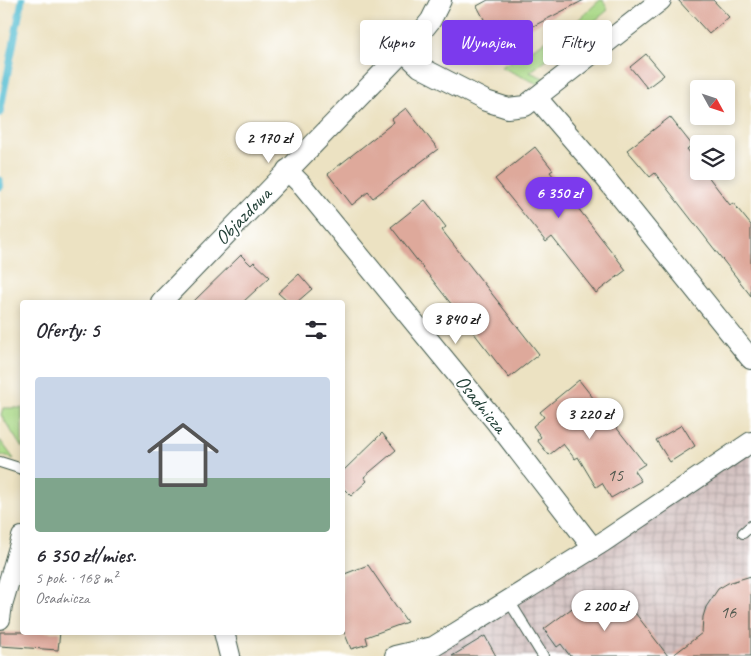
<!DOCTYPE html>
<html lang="pl">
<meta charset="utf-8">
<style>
:root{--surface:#fff;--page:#f7f7f7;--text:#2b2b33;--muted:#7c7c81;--line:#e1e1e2;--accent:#7c3aed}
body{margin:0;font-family:Caveat,sans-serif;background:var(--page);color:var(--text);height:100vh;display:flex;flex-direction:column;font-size:19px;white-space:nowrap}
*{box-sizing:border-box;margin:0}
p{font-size:16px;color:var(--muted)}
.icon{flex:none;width:28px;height:28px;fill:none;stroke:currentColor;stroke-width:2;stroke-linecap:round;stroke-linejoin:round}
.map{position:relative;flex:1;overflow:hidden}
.side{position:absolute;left:20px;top:300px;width:325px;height:335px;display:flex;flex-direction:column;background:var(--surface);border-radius:5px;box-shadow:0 2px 8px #0003}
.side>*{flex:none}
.top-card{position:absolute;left:360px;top:20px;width:315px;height:45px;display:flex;gap:10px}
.needle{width:32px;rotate:130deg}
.fabs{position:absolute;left:690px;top:80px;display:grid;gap:10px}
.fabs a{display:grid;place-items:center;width:45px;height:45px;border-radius:5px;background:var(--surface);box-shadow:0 2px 8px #0003;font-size:25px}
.price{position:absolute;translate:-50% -42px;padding:0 11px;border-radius:18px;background:#fff;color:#222;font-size:16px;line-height:32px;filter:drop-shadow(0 1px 2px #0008)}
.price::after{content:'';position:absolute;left:50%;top:30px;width:15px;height:11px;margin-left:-8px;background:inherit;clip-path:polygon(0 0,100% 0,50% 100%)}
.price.selected{background:var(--accent);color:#fff}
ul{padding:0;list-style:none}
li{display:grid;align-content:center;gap:10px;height:265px;padding:0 15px}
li+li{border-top:1px solid var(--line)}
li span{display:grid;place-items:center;height:155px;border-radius:5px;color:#555}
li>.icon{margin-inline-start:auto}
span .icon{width:90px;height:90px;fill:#fffc;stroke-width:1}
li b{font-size:21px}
h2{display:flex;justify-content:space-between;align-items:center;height:60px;padding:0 15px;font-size:21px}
.pill{padding:0 18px;border-radius:5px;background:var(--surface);box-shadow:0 2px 8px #0003;font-size:18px;line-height:45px}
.pill.selected{background:var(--accent);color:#fff}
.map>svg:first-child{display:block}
.industrial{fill:url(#industrial-grid)}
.green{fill:#a9d886;stroke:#648a5d}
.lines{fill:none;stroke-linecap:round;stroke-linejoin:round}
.stream{stroke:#55bdd2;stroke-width:7}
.building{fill:#dea99b}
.service-casing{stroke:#3e5649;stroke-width:12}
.minor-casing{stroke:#3e5649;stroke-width:22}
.service{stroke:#fff;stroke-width:10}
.minor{stroke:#fff;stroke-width:20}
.labels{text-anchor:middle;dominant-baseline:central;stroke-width:4.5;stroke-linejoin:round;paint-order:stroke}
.number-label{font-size:18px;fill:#4f584e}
.street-label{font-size:20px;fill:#1f3d34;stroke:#fff}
</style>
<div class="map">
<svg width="751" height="656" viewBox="0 0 751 656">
<defs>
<pattern id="industrial-grid" width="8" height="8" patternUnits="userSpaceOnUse" patternTransform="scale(1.25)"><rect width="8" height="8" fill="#d1bfbe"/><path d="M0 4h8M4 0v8" fill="none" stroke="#a99c9b"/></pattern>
</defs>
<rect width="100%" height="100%" fill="#fff"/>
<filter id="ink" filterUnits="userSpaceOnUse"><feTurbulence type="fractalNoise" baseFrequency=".02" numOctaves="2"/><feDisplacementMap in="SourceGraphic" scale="10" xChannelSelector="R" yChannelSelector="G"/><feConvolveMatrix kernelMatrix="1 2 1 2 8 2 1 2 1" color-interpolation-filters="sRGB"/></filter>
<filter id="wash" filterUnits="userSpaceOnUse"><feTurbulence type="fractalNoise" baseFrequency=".0096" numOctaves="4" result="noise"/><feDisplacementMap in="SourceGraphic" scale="20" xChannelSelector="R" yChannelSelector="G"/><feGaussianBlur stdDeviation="1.12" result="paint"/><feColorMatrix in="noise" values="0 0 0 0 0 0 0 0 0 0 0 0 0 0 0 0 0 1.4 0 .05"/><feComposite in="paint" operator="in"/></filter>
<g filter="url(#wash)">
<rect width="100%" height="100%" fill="#ece2c2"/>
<polygon class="industrial" points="751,441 751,656 396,656 430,648"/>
<g class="green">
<polygon points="600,0 603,0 608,10 570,41 563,30 578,20"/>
<polygon points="557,34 564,46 530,72 546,79 538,84 501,67"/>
<polygon points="3,408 22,408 22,448 1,415"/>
<polygon points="0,440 14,459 0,455"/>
</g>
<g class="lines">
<g class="stream">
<polyline points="0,113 22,0"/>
<polyline points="0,180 0,187"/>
</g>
</g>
<g id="blocks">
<g class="building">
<polygon points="488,0 584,0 516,35 523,47 504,57 477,6"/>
<polygon points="678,0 713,0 729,17 709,34"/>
<polygon points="646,54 664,75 647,88 630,67"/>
<polygon points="406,108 438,149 373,198 368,192 352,205 328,174 394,122 392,119"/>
<polygon points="670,117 692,145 687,149 699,164 699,171 704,171 730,205 733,203 751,225 751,296 655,173 650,177 627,150"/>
<polygon points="535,147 553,170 550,172 626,270 596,293 552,237 546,242 495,179"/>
<polygon points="425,200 446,227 442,230 539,354 509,378 391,227"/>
<polygon points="241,255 251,265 254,262 270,277 243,302 193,302"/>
<polygon points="299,274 312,289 297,302 288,302 278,293"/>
<polygon points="579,380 645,464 634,471 641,481 611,498 602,483 596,487 578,457 575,459 563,444 549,455 537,440 541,437 533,426 544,417 540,412"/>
<polygon points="682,425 695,446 670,462 656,440"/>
<polygon points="382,433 396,450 364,477 367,481 351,496 342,487 342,472"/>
<polygon points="368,565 407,622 366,637 368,644 351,649 342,627 342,575"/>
<polygon points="751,576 751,656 672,656 702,633 703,617 706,607 718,589 728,583"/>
<polygon points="618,595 623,597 668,656 570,656 561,644 557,647 544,629 575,606 582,616 614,596"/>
<polygon points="0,632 60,632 58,650 0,646"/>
<polygon points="485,636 496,656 452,656"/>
</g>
</g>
</g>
<g filter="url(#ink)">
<use href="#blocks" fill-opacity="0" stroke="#3e5649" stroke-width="1"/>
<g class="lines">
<defs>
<g id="service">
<polyline points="0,462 22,469"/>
<polyline points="743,533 751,526"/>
<polyline points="509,601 543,656"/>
</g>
<g id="minor">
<polyline points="403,51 420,67 486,101 508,108 525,106 661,0"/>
<polyline points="537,98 598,169 751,359"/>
<polyline points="287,170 300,183 496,422 593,548"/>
<polyline points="161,302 419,35 431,20 441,0"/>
<polyline points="0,619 2,605 22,537"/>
<polyline points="224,632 230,656"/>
<polyline points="395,656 433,647 603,542 751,442"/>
</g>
</defs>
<use href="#service" class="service-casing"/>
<use href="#minor" class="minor-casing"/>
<use href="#service" class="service"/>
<use href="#minor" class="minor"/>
</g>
</g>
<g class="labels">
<g class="number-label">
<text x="615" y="475">15</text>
<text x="728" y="612">16</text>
</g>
<g class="street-label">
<text transform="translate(243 216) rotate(-46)">Objazdowa</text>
<text transform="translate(481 404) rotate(51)">Osadnicza</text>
</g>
</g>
</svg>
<div class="fabs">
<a><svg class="needle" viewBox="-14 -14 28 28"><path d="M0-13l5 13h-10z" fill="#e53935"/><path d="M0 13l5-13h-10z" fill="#7c7c81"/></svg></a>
<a><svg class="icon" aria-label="layers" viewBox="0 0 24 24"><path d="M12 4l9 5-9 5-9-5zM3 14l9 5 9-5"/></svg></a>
</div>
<b class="price" style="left:269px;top:164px">2 170 zł</b>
<b class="price selected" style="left:559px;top:219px">6 350 zł</b>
<b class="price" style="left:456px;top:345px">3 840 zł</b>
<b class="price" style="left:590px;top:440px">3 220 zł</b>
<b class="price" style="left:605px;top:632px">2 200 zł</b>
<div class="top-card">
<a class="pill">Kupno</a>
<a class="pill selected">Wynajem</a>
<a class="pill">Filtry</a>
</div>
<section class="side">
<h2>Oferty: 5<svg class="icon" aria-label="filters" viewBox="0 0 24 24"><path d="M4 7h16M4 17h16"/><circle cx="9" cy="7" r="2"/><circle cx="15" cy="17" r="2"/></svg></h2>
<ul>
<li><span style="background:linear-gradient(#c9d6e8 65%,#7fa58c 0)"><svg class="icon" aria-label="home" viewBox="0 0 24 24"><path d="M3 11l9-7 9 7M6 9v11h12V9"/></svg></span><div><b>6 350 zł/mies.</b><p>5 pok. · 168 m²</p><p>Osadnicza</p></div></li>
</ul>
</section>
</div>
